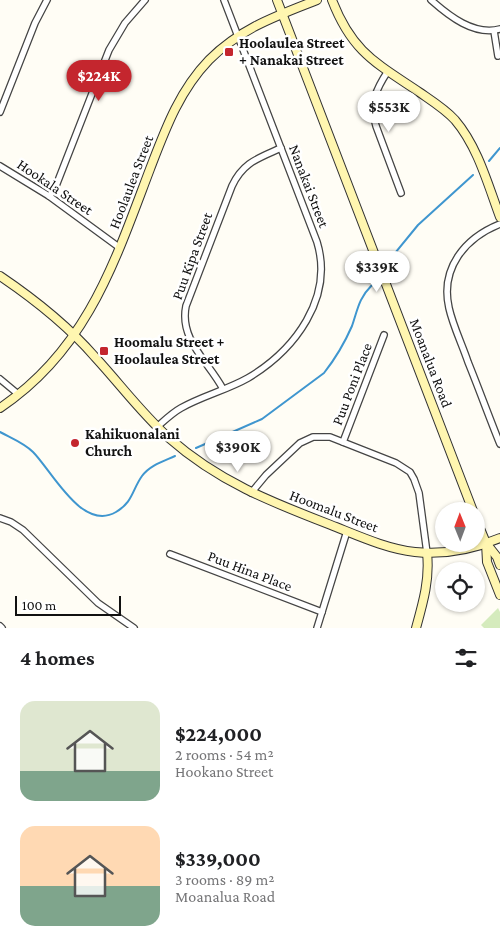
<!DOCTYPE html>
<meta charset="utf-8">
<style>
:root{--surface:#fff;--page:#f6f6f6;--text:#202124;--muted:#757577;--accent:#c4262e}
body{margin:0;font-family:"Crimson Pro",serif;background:var(--page);color:var(--text);height:100vh;display:flex;flex-direction:column;font-size:19px;white-space:nowrap}
*{box-sizing:border-box;margin:0}
p{font-size:16px;color:var(--muted)}
.icon{flex:none;width:28px;height:28px;fill:none;stroke:currentColor;stroke-width:2;stroke-linecap:round;stroke-linejoin:round}
.map{position:relative;height:628px;overflow:hidden}
.sheet{display:flex;flex-direction:column;background:var(--surface);flex:1}
.sheet>*{flex:none}
.needle{width:32px;rotate:359deg}
.controls{position:absolute;left:435px;top:502px;display:grid;gap:10px}
.controls a{display:grid;place-items:center;width:50px;height:50px;border-radius:50%;background:var(--surface);box-shadow:0 1px 4px #0004;font-size:25px}
.scale{position:absolute;left:15px;bottom:12px;width:106px;box-sizing:border-box;padding-left:5px;border:2px solid #111;border-top:0;font-size:14px;line-height:18px;white-space:nowrap;color:#111;-webkit-text-stroke:4px #fff;paint-order:stroke}
.price{position:absolute;translate:-50% -42px;padding:0 11px;border-radius:18px;background:#fff;color:#222;font-size:16px;line-height:32px;filter:drop-shadow(0 1px 2px #0008)}
.price::after{content:'';position:absolute;left:50%;top:30px;width:15px;height:11px;margin-left:-8px;background:inherit;clip-path:polygon(0 0,100% 0,50% 100%)}
.price.current{background:var(--accent);color:#fff}
ul{padding:0;list-style:none}
li{display:flex;align-items:center;gap:15px;height:125px;padding:0 20px}
li span{display:grid;place-items:center;flex:none;width:140px;height:100px;border-radius:15px;color:#555}
li>.icon{margin-inline-start:auto}
span .icon{width:60px;height:60px;fill:#fffc;stroke-width:1}
li b{font-size:21px}
h2{display:flex;justify-content:space-between;align-items:center;height:60px;padding:0 20px;font-size:21px}
.map>svg:first-child{display:block}
.green{fill:#d5ebbd}
.lines{fill:none;stroke-linecap:round;stroke-linejoin:round}
.stream{stroke:#3f96cf;stroke-width:2}
.street-casing{stroke:#444;stroke-width:8}
.secondary-casing{stroke:#333;stroke-width:10}
.street{stroke:#fff;stroke-width:5.5}
.secondary{stroke:#fff6b0;stroke-width:8}
.poi-dot{fill:#c4262e;stroke:#fff;stroke-width:2}
.labels{text-anchor:middle;dominant-baseline:central;stroke-width:5;stroke-linejoin:round;paint-order:stroke}
.poi-label{font-size:15px;font-weight:bold;fill:#111;stroke:#fff;text-anchor:start}
.street-label{font-size:15px;fill:#111;stroke:#fff}
</style>
<div class="map">
<svg width="500" height="628" viewBox="0 0 500 628">
<rect width="100%" height="100%" fill="#fffdf5"/>
<polygon class="green" points="498,608 500,612 500,628 484,628 481,625"/>
<g class="lines">
<g class="stream">
<polyline points="489,161 500,148"/>
<polyline points="391,258 418,225 473,175"/>
<path d="M0,432C11,438 24,443 33,452C52,471 82,532 116,512C133,502 132,490 142,476C150,465 164,461 175,456"/>
<path d="M196,448L262,419L324,373C335,359 345,342 352,326C358,308 359,298 372,285"/>
</g>
<defs>
<g id="street">
<path d="M431,0C449,16 474,36 500,29"/>
<polyline points="494,31 498,56"/>
<path d="M388,71C376,89 369,104 376,126L401,193"/>
<polyline points="0,112 35,23 47,0"/>
<polyline points="0,166 49,196 120,248"/>
<polyline points="49,196 54,191 109,50 125,23 145,0"/>
<path d="M500,224C465,238 440,268 449,308C453,326 462,344 468,362C479,389 489,417 500,444"/>
<polyline points="0,379 18,394"/>
<path d="M223,389C209,362 179,340 186,306L232,186C243,162 259,158 281,148"/>
<path d="M157,427C165,420 172,413 181,408C202,396 227,390 248,378C295,350 334,298 317,242L224,0"/>
<polyline points="343,442 384,335"/>
<polyline points="251,493 266,475 300,443 313,437 330,437 396,463 410,472 414,479 419,493 427,553"/>
<polyline points="0,518 11,522 23,530 98,603 134,628"/>
<polyline points="170,554 322,612"/>
<polyline points="0,626 2,628"/>
<polyline points="317,628 347,531"/>
</g>
<g id="secondary">
<polyline points="277,0 473,511"/>
<path d="M332,0C352,52 376,63 419,92C432,101 445,109 455,120C478,147 488,185 500,217"/>
<path d="M0,276C34,299 68,326 95,357C120,384 142,414 169,438C220,483 274,503 336,527C361,537 388,549 415,552C444,555 474,549 500,538"/>
<path d="M0,408C87,350 115,261 150,169C165,130 179,91 209,60C241,28 276,16 317,0"/>
<polyline points="476,519 486,543 497,557 500,565"/>
<polyline points="486,543 487,562 500,595"/>
<path d="M416,628C423,603 430,579 427,553"/>
</g>
</defs>
<use href="#street" class="street-casing"/>
<use href="#secondary" class="secondary-casing"/>
<use href="#street" class="street"/>
<use href="#secondary" class="secondary"/>
</g>
<g class="poi-dot">
<rect x="224" y="47" width="10" height="10" rx="2.5"/>
<rect x="99" y="346" width="10" height="10" rx="2.5"/>
<circle cx="75" cy="443" r="5"/>
</g>
<g class="labels">
<g class="poi-label">
<text x="239" y="43">Hoolaulea Street<tspan x="239" dy="17">+ Nanakai Street</tspan></text>
<text x="114" y="342">Hoomalu Street +<tspan x="114" dy="17">Hoolaulea Street</tspan></text>
<text x="85" y="434">Kahikuonalani<tspan x="85" dy="17">Church</tspan></text>
</g>
<g class="street-label">
<text transform="translate(131 182) rotate(-69)">Hoolaulea Street</text>
<text transform="translate(309 186) rotate(69)">Nanakai Street</text>
<text transform="translate(55 187) rotate(34)">Hookala Street</text>
<text transform="translate(192 256) rotate(-70)">Puu Kipa Street</text>
<text transform="translate(431 363) rotate(69)">Moanalua Road</text>
<text transform="translate(352 384) rotate(-69)">Puu Poni Place</text>
<text transform="translate(334 511) rotate(21)">Hoomalu Street</text>
<text transform="translate(250 571) rotate(21)">Puu Hina Place</text>
</g>
</g>
</svg>
<div class="controls">
<a><svg class="needle" viewBox="-14 -14 28 28"><path d="M0-13l5 13h-10z" fill="#e53935"/><path d="M0 13l5-13h-10z" fill="#757577"/></svg></a>
<a><svg class="icon" aria-label="locate" viewBox="0 0 24 24"><circle cx="12" cy="12" r="6"/><path d="M12 2v4M12 18v4M2 12h4M18 12h4"/></svg></a>
</div>
<div class="scale">100 m</div>
<b class="price current" style="left:99px;top:102px">$224K</b>
<b class="price" style="left:389px;top:133px">$553K</b>
<b class="price" style="left:377px;top:293px">$339K</b>
<b class="price" style="left:238px;top:473px">$390K</b>
</div>
<section class="sheet">
<h2>4 homes<svg class="icon" aria-label="filters" viewBox="0 0 24 24"><path d="M4 7h16M4 17h16"/><circle cx="9" cy="7" r="2"/><circle cx="15" cy="17" r="2"/></svg></h2>
<ul>
<li><span style="background:linear-gradient(#dfe7d0 70%,#7fa58c 0)"><svg class="icon" aria-label="home" viewBox="0 0 24 24"><path d="M3 11l9-7 9 7M6 9v11h12V9"/></svg></span><div><b>$224,000</b><p>2 rooms · 54 m²</p><p>Hookano Street</p></div></li>
<li><span style="background:linear-gradient(#ffd9b3 60%,#7fa58c 0)"><svg class="icon" aria-label="home" viewBox="0 0 24 24"><path d="M3 11l9-7 9 7M6 9v11h12V9"/></svg></span><div><b>$339,000</b><p>3 rooms · 89 m²</p><p>Moanalua Road</p></div></li>
</ul>
</section>
